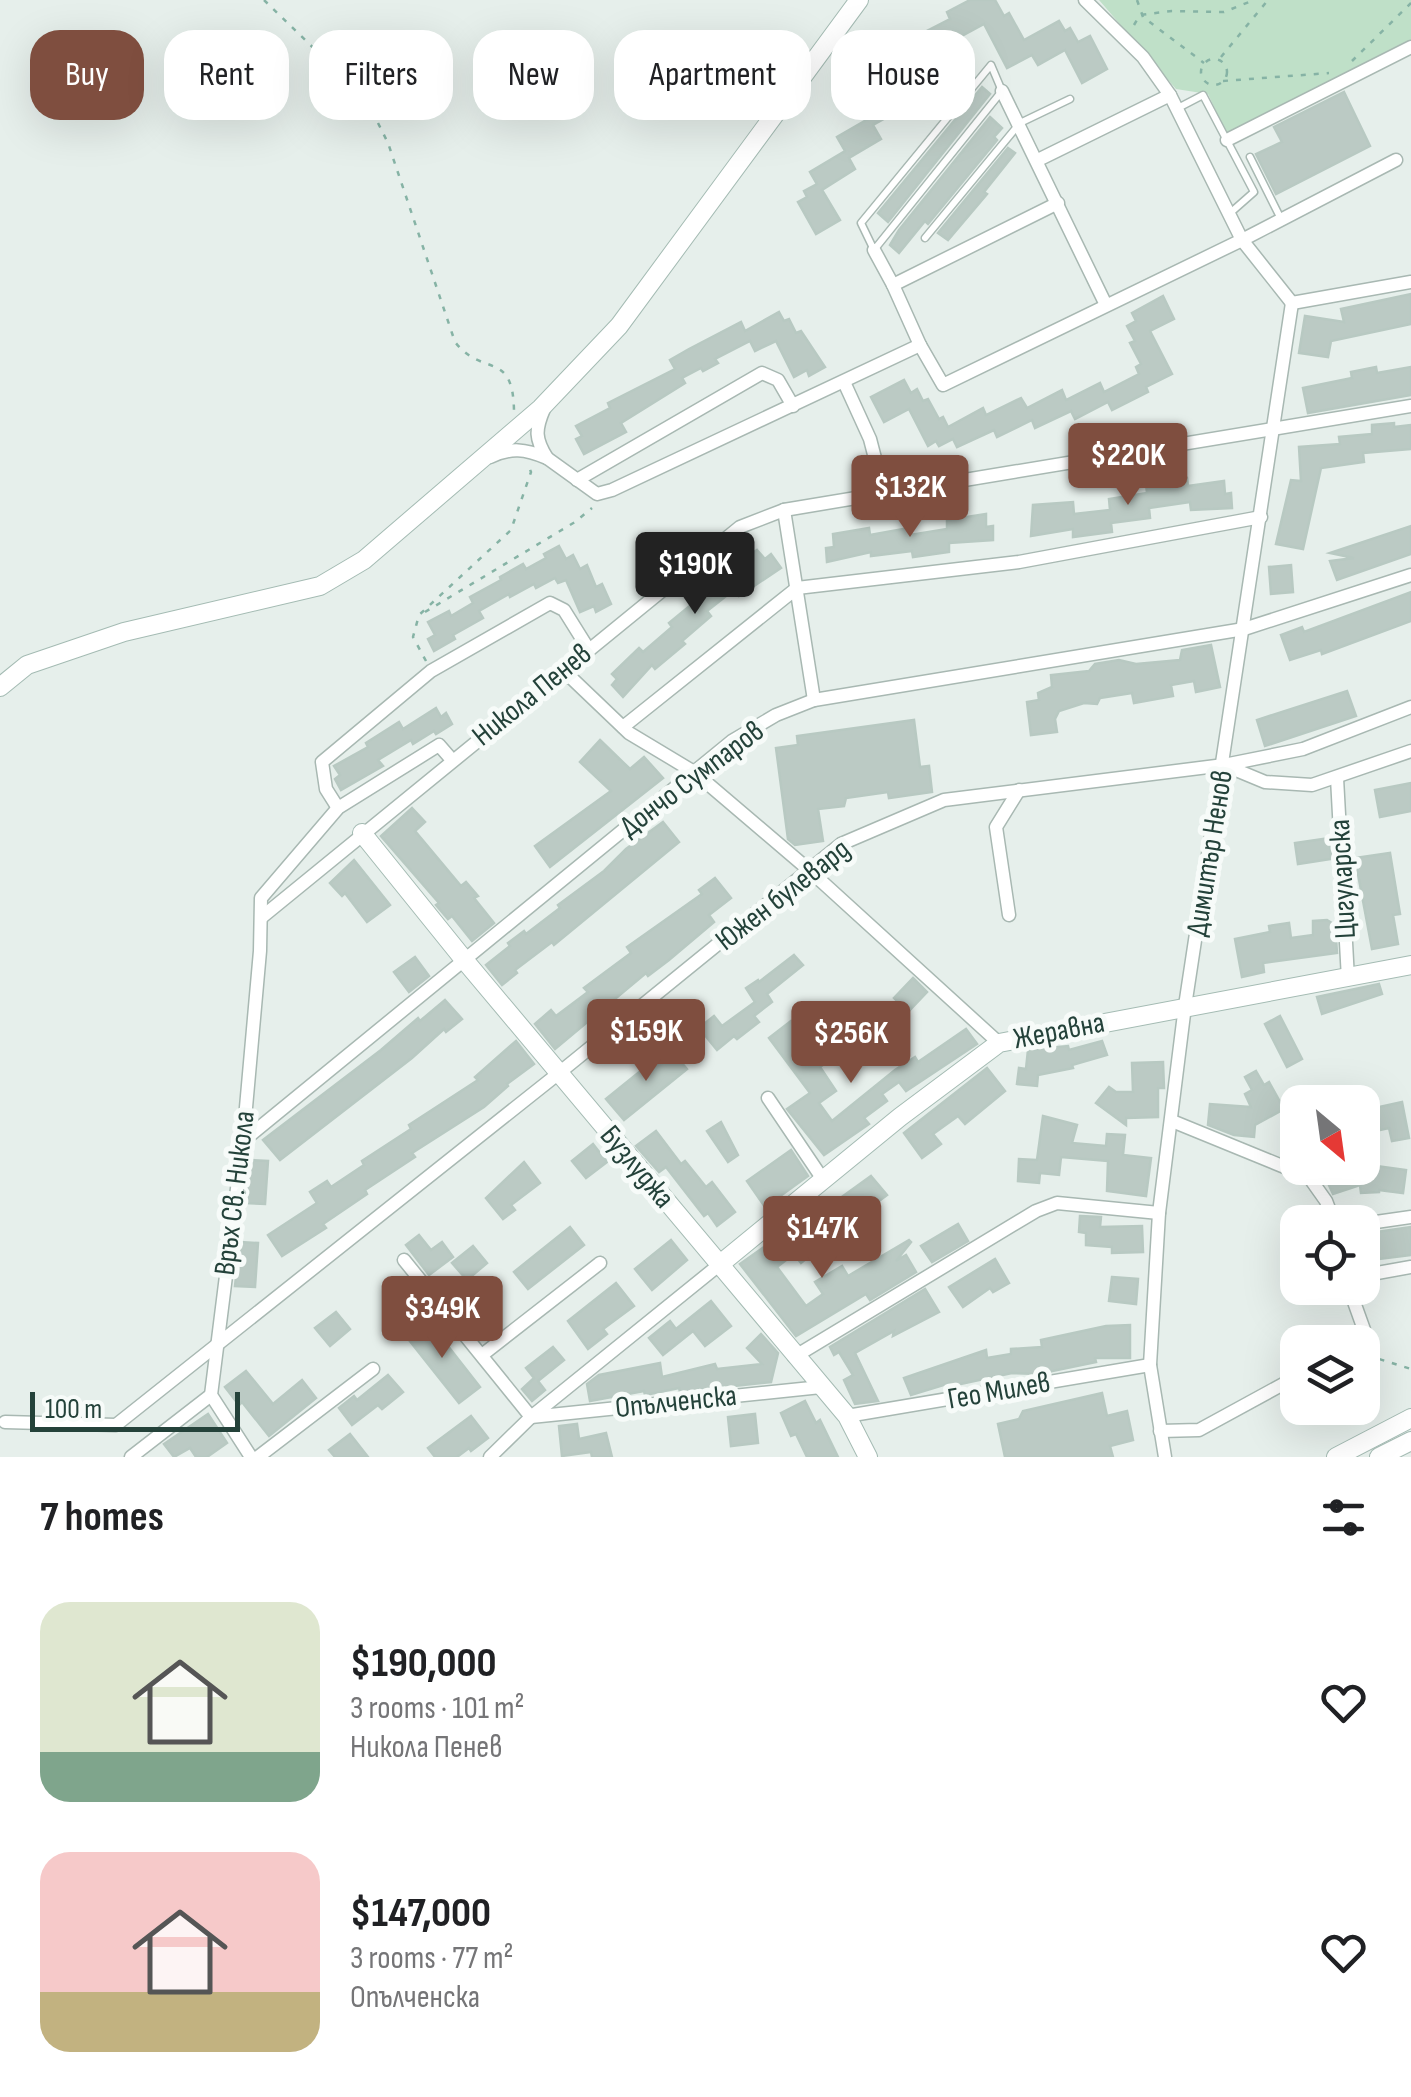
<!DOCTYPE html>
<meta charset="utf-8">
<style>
:root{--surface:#fff;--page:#f6f6f6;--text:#202124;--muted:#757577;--accent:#7f4e3f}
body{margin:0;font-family:"Sofia Sans Condensed",sans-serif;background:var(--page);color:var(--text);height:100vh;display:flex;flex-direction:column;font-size:38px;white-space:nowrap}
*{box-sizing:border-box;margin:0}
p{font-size:32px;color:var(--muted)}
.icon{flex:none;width:55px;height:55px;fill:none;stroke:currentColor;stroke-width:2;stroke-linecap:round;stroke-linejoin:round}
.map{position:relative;height:1457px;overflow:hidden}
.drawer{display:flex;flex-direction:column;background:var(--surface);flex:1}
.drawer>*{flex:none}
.banner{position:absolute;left:30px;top:30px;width:1352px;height:90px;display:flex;gap:20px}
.needle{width:65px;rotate:151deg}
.tools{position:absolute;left:1280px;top:1085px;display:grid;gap:20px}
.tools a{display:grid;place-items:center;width:100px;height:100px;border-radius:20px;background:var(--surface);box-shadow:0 10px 40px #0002;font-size:50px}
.scale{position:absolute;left:30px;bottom:25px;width:210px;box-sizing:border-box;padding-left:10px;border:5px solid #24423a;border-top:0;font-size:28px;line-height:35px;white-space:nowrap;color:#24423a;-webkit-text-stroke:8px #f7fbf9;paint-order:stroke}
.price{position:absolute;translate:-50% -85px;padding:0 22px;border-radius:10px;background:var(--accent);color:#fff;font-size:32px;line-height:65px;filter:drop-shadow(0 2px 5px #0008)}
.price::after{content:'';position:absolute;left:50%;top:60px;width:30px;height:22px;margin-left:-15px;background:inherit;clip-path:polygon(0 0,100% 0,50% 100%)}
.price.active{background:#222;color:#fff}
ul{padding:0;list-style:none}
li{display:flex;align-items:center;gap:30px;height:250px;padding:0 40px}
li span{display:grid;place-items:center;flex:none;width:280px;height:200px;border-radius:30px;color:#555}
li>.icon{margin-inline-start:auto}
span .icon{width:120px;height:120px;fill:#fffc;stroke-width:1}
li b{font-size:42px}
h2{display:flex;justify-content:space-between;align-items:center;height:120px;padding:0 40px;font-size:42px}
.tag{padding:0 35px;border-radius:30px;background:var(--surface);box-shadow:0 10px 40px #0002;font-size:35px;line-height:90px}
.tag.active{background:var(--accent);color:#fff}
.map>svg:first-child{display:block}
.green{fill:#bfe0c8}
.building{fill:#bbcac4;stroke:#b8c9c2;stroke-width:2.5}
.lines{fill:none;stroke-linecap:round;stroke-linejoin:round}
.lane-casing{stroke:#a8b8b2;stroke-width:9}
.street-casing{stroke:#a8b8b2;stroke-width:15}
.secondary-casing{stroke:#a4bbb3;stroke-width:20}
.path{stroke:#86b3a5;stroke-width:2.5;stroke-dasharray:5 8;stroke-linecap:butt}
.lane{stroke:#fff;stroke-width:6}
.street{stroke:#fff;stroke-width:12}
.secondary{stroke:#fff;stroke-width:18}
.labels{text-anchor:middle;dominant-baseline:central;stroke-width:10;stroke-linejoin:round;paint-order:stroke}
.street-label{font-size:30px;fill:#24423a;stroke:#f7fbf9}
</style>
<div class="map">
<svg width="1411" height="1457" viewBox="0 0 1411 1457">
<rect width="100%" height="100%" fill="#e6efeb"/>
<polygon class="green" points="1099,0 1411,0 1411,42 1228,137 1208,94 1176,89"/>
<g class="building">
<polygon points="970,0 995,0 1004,16 1009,13 1024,40 1059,21 1065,31 1070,28 1078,42 1090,36 1107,69 1082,83 1065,50 1038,65 1032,55 1007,68 984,24 960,37 963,42 922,64 915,50 922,46 917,36 950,19 947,12"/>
<polygon points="895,86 907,106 873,125 881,139 849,158 855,169 822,190 840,220 816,234 798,202 807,197 804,191 817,184 810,172 845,151 837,137 868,119 861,105"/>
<polygon points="982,87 990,94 888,222 878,213"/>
<polygon points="1344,92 1370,146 1276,194 1256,154 1282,142 1274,127"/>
<polygon points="990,117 1002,128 994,137 997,140 928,224 925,221 899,253 890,245 899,230"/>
<polygon points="1008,148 1015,153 984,192 987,194 948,240 938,233"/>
<polygon points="1411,294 1411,324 1331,341 1328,357 1299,353 1305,316 1344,322 1341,309"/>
<polygon points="1163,296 1174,319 1150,331 1172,374 1146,387 1148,392 1112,410 1108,402 1075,419 1071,411 1035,428 1032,420 997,437 994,430 957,447 953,439 939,446 936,441 928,446 909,409 884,422 871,397 904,380 911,393 917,389 923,401 928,399 939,419 943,417 948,427 983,408 986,415 1021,398 1027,408 1062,390 1066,400 1100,383 1104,392 1139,374 1136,367 1141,364 1130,343 1135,341 1127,326 1136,321 1132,313"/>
<polygon points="779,312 784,321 789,319 796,333 801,331 825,367 809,376 807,370 794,377 776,341 755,351 750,341 715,359 718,363 703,371 701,368 682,378 685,383 621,423 626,432 584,454 576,439 582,436 576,426 610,408 608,403 675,369 670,360 689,349 741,322 745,331"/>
<polygon points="1376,367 1377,373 1411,367 1411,395 1308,413 1303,388 1352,378 1351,372"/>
<polygon points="1394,423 1394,427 1411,425 1411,449 1363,453 1364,462 1321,468 1303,549 1276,544 1291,480 1301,481 1299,447 1340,444 1339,437 1372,434 1372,425"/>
<polygon points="1187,478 1188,486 1224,481 1225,494 1231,493 1232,508 1191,510 1190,502 1149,508 1150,518 1111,523 1112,532 1073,537 1073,529 1031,536 1033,505 1073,502 1074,514 1110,510 1109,499 1147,493 1146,484"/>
<polygon points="986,514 986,527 993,526 993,540 949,543 949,552 913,557 912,551 871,556 871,552 827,562 826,548 834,547 833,534 869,528 870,535 909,528 910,535 947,529 947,520"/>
<polygon points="1411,526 1411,554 1337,580 1330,561 1354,558 1330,553"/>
<polygon points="559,546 566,559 573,555 580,569 587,565 596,587 602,584 611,604 596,612 594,606 580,612 566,580 558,583 555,578 536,588 534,584 510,597 509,594 479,611 483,618 453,635 455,639 434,651 428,639 435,635 428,622 449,611 451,616 473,603 470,597 501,580 500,577 523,564 526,569 546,558 544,554"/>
<polygon points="757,550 765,559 771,554 781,568 739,596 735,589 707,611 711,616 682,641 685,644 655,669 652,665 623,697 612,685 617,679 612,674 639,648 643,652 672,627 669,623 697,600 692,595 723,570 725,573"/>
<polygon points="1291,565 1293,592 1271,594 1269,567"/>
<polygon points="1411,592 1411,621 1322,654 1321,650 1290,660 1281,635 1302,627 1304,632"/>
<polygon points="1211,645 1220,687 1196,692 1194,681 1171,685 1173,696 1134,703 1132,693 1100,698 1097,704 1084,703 1059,711 1055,719 1057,732 1031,735 1027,702 1039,700 1038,693 1052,687 1051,675 1089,671 1095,664 1119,660 1136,664 1180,660 1182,650"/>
<polygon points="1347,691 1356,716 1265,746 1257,720"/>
<polygon points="436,708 441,717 446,713 452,724 436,734 434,731 413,744 411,740 378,760 383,766 341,790 335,779 340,775 334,766 368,747 366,743 399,722 403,729"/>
<polygon points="914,720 920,767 929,766 932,792 889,798 888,792 846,798 844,806 818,809 823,841 795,845 788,839 776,748 798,745 797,736"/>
<polygon points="600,740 630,769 644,757 663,778 550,867 535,846 611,791 580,762"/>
<polygon points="1411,783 1411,811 1380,817 1375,790"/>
<polygon points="412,808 425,822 415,831 461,886 466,882 478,896 474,898 494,923 472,941 452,916 448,919 436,905 439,903 381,836"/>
<polygon points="663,822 679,842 554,945 552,942 515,970 517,973 502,985 486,965 510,946 508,943 524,931 526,934 560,908 558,905 604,871 626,849"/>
<polygon points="1330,838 1331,859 1298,864 1295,843"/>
<polygon points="1390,853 1400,914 1393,915 1398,944 1372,949 1355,858"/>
<polygon points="354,860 390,905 367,922 345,893 342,896 330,883"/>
<polygon points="715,878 731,898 709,915 714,922 669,960 648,976 646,973 555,1049 535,1024 551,1010 556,1016 588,992 584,988 631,953 627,947 702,894 699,890"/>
<polygon points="1327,920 1335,925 1337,953 1263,963 1264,972 1242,977 1235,939 1270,932 1269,926 1289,923 1291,938 1313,935 1313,921"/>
<polygon points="794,955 803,965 767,994 772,1002 754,1016 759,1022 737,1039 734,1036 717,1050 699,1028 714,1016 722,1026 755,1002 746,988 758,980 759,982"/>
<polygon points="415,957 429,976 409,992 394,972"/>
<polygon points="913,978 927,992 908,1012 894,998"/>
<polygon points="1379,984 1382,994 1322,1014 1317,997"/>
<polygon points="445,1000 462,1019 446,1032 444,1029 412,1058 280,1160 263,1140 381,1050 418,1018 420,1021"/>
<polygon points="1280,1016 1302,1059 1287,1067 1265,1024"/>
<polygon points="791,1021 824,1064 820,1067 836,1091 819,1103 832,1121 895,1070 915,1057 918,1062 966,1029 977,1044 906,1091 899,1082 882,1094 887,1101 864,1118 869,1124 824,1155 787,1109 810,1093 769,1038"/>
<polygon points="516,1041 534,1064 507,1084 508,1086 484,1107 412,1153 415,1157 365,1190 367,1194 323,1224 326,1228 282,1256 268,1235 317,1203 310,1192 327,1181 331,1187 364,1165 362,1161 411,1129 409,1125 478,1080 475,1077"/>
<polygon points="1102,1041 1107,1055 1072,1065 1073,1068 1038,1075 1037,1086 1017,1084 1019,1068 1026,1069 1028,1050 1068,1046 1069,1050"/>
<polygon points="669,1048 687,1069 624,1120 606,1099"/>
<polygon points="1163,1062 1164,1088 1158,1088 1158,1117 1126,1118 1126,1125 1096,1103 1109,1087 1116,1092 1133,1092 1132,1063"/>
<polygon points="987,1068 1005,1091 965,1124 958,1116 933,1134 941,1144 922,1158 904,1133"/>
<polygon points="1256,1071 1264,1085 1269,1082 1284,1109 1255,1125 1254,1137 1234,1135 1208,1125 1210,1104 1251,1107 1245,1094 1252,1090 1245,1077"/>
<polygon points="1402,1102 1409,1138 1392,1141 1389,1128 1380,1130 1375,1108"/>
<polygon points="1043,1116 1077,1125 1072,1143 1106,1146 1107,1134 1125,1135 1123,1155 1151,1158 1146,1196 1107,1191 1108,1161 1061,1157 1059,1175 1040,1173 1039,1183 1018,1181 1019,1159 1037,1160"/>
<polygon points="721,1122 738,1155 728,1162 707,1131"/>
<polygon points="656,1131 681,1164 685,1161 706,1187 712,1182 735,1212 717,1226 708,1213 704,1216 666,1167 659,1172 636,1146"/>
<polygon points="593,1144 607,1162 586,1178 572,1161"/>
<polygon points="791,1150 808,1176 765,1207 747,1181"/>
<polygon points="251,1160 268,1161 265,1204 245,1203"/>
<polygon points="524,1162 540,1183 511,1205 515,1210 503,1219 486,1198"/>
<polygon points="1362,1164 1406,1170 1403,1193 1379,1190 1379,1192 1361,1193 1360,1185 1333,1194 1322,1170 1362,1168"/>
<polygon points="871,1176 887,1195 837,1232 821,1212"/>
<polygon points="1080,1216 1101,1217 1100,1227 1142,1226 1143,1252 1112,1253 1112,1247 1086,1245 1086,1233 1079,1232"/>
<polygon points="958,1224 968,1241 932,1262 921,1246"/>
<polygon points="570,1227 584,1245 528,1289 514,1272"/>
<polygon points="1411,1227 1411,1255 1362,1261 1362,1234"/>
<polygon points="801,1228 818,1249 801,1263 794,1254 777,1267 806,1306 823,1294 815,1282 842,1266 848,1276 909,1240 911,1242 896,1261 906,1255 916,1272 870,1300 866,1294 796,1336 740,1264 764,1247 769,1253"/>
<polygon points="419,1235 431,1250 442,1242 453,1257 429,1275 406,1245"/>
<polygon points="671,1240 687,1260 652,1290 635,1269"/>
<polygon points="240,1242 258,1243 255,1287 235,1286"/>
<polygon points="473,1246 487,1263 467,1280 452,1263"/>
<polygon points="995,1259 1009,1283 993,1292 990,1288 963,1307 949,1287"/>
<polygon points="1112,1277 1138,1279 1136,1304 1109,1301"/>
<polygon points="616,1283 634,1306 603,1329 607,1334 588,1349 568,1321"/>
<polygon points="925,1289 939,1312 893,1336 894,1331 855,1353 878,1401 855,1404 844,1380 853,1375 839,1352 834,1355 830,1347"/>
<polygon points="481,1298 495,1315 475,1332 461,1314"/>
<polygon points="711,1301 731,1326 705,1346 693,1331 663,1355 649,1338 670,1321 676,1329"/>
<polygon points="336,1312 350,1329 330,1346 315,1328"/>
<polygon points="426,1318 480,1387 459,1403 405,1335"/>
<polygon points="1130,1325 1130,1358 1095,1358 1096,1362 1038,1374 1012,1373 951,1386 950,1383 911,1395 904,1378 986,1350 987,1358 1011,1354 1011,1349 1042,1347 1041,1340 1106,1326"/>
<polygon points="761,1334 778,1353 771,1382 680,1392 679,1388 645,1395 644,1391 590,1401 587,1384 599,1375 660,1363 662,1377 715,1364 717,1369 762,1364 747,1348"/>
<polygon points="553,1347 564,1360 538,1381 545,1390 532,1401 522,1389 534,1378 526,1368"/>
<polygon points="246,1371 273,1404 302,1380 316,1398 269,1436 242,1402 239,1405 225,1387"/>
<polygon points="388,1375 403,1392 382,1409 378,1405 352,1425 339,1408 354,1396 357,1400"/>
<polygon points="1102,1393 1107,1416 1127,1411 1133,1440 1110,1446 1113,1457 1005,1457 998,1424 1019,1419 1023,1411"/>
<polygon points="805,1401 816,1423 820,1420 838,1457 807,1457 796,1434 791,1436 781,1413"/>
<polygon points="208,1414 227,1443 207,1457 196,1457 190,1448 174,1457 164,1444"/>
<polygon points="755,1414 758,1443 731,1446 728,1417"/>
<polygon points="471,1416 488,1438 471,1451 469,1448 457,1457 435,1457 428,1448"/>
<polygon points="577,1424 579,1439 606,1433 612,1457 592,1457 591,1452 562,1456 559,1426"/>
<polygon points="350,1434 368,1457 335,1457 329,1450"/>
</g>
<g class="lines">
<defs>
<g id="lane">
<polygon points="991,65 1002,91 874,250 861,223"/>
<polyline points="1178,108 1203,95 1254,192 1229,214"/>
<polyline points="1250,157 1281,219"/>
<polyline points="925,238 1020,123 1070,99"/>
</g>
<g id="street">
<polyline points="1085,0 1143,57 1170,95 1242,240 1292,303"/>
<polyline points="1002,91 1106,305"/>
<polyline points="1227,140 1411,47"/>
<polyline points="1038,160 1170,95"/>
<polyline points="874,250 893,285"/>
<polyline points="1292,303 1411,282"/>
<polyline points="920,345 943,385 1242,240 1396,160"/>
<polyline points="844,382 870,439 884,493"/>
<path d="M490,457C511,447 525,449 547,458C535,439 535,430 544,409"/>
<polyline points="547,458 597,494 612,490 920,345 893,285 1058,203"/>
<polyline points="577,480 762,373 778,380 793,406"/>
<polyline points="784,510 814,700"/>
<polyline points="563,670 629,733 694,772 809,870 999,1043"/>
<polyline points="623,727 797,588 1019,562 1261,517"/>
<polyline points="1224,765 1265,782 1312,785 1411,751"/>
<polyline points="1337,778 1348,979"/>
<polyline points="338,808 326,789 322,762 431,671 550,603 564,610 589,650"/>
<polyline points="1009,915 996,827 1019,790"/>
<polyline points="262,917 740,527 784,510 1411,406"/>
<polyline points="768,1098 824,1181"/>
<polyline points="1172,1121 1309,1177 1326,1201 1334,1222"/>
<polyline points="243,1141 732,741 776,715 814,700 1244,629 1411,575"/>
<polyline points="1362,1224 1411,1217"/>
<polyline points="404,1260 531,1417 821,1387"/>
<polyline points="1366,1275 1411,1267"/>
<polyline points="1349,1288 1367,1338 1359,1342"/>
<polyline points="482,1355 600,1263"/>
<polyline points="794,1357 1036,1211 1057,1203 1159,1213"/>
<polyline points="847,1416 1150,1365"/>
<polyline points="5,1422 116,1425 559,1073 841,844 944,800 1224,765 1303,749 1411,707"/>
<polyline points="1160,1431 1199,1430 1298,1376"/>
<polyline points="131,1457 211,1395"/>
<polyline points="251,1457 211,1395 243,1141 260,951 261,898 338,808 439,745 452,760"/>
<polyline points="258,1457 373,1369"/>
<polyline points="490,1457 531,1417 719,1265"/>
<polyline points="1165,1457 1150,1365 1159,1213 1185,1006 1292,303"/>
</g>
<g id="secondary">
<polyline points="0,687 27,665 124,632 320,586 364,560 541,408 619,326 859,0"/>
<polyline points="362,833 466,962 847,1416 868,1457"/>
<polyline points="719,1265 900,1117 999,1043 1411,965"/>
<polyline points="1336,1457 1411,1418"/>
<polyline points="1379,1457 1411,1441"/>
</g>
</defs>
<use href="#lane" class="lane-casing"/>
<use href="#street" class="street-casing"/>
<use href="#secondary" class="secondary-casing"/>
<g class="path">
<path d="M264,0L366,99L388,143L455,342C483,378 513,349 514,411"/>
<polyline points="1137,0 1143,17 1204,63"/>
<polyline points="1134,25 1140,15 1172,11 1224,12 1254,0"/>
<polyline points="1221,57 1268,0"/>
<circle cx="1214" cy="72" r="13"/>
<polyline points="1352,61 1411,3"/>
<polyline points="1223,81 1329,73"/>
<polyline points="425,612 575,522 592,508"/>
<polyline points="426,661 413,637 419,615 511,530 531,472 529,467"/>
<polyline points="1373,1348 1379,1359 1411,1369"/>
</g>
<use href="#lane" class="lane"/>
<use href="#street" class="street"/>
<use href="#secondary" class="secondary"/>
</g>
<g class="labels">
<g class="street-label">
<text transform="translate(532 695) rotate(-39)">Никола Пенев</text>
<text transform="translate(692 779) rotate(-37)">Дончо Сумпаров</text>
<text transform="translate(1210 853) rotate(-81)">Димитър Ненов</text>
<text transform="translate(1343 879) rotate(-93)">Цигуларска</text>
<text transform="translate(783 895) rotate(-38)">Южен булевард</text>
<text transform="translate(1059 1031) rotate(-11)">Жеравна</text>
<text transform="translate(637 1167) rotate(50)">Бузлуджа</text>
<text transform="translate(235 1193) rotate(-83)">Връх Св. Никола</text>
<text transform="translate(999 1391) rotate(-10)">Гео Милев</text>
<text transform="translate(676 1402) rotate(-6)">Опълченска</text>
</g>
</g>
</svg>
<div class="tools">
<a><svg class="needle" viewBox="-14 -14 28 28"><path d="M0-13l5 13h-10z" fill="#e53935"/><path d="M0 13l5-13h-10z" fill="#757577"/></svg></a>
<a><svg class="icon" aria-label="locate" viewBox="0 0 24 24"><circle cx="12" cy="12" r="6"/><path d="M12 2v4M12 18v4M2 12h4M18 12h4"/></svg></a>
<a><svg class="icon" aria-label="layers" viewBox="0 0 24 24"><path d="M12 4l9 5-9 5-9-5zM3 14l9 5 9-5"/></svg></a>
</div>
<div class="scale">100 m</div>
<b class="price" style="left:1128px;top:508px">$220K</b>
<b class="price" style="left:910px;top:540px">$132K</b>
<b class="price active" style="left:695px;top:617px">$190K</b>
<b class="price" style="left:646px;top:1084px">$159K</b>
<b class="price" style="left:851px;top:1086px">$256K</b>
<b class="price" style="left:822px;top:1281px">$147K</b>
<b class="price" style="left:442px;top:1361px">$349K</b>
<div class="banner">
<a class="tag active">Buy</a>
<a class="tag">Rent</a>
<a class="tag">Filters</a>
<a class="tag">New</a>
<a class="tag">Apartment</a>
<a class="tag">House</a>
</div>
</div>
<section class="drawer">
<h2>7 homes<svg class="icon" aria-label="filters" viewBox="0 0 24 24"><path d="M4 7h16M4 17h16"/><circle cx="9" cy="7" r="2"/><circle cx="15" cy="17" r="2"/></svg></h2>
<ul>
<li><span style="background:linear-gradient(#dfe7d0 75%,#7fa58c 0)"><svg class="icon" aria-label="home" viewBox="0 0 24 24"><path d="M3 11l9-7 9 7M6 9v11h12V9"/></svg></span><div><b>$190,000</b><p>3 rooms · 101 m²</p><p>Никола Пенев</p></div><svg class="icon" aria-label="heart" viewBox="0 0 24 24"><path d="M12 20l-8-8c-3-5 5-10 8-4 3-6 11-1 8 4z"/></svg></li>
<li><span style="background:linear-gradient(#f6c9c9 70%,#c2b280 0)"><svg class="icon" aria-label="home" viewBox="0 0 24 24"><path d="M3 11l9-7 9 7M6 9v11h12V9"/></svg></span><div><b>$147,000</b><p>3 rooms · 77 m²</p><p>Опълченска</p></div><svg class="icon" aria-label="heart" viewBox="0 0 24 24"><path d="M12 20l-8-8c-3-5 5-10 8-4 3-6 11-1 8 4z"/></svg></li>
</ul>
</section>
